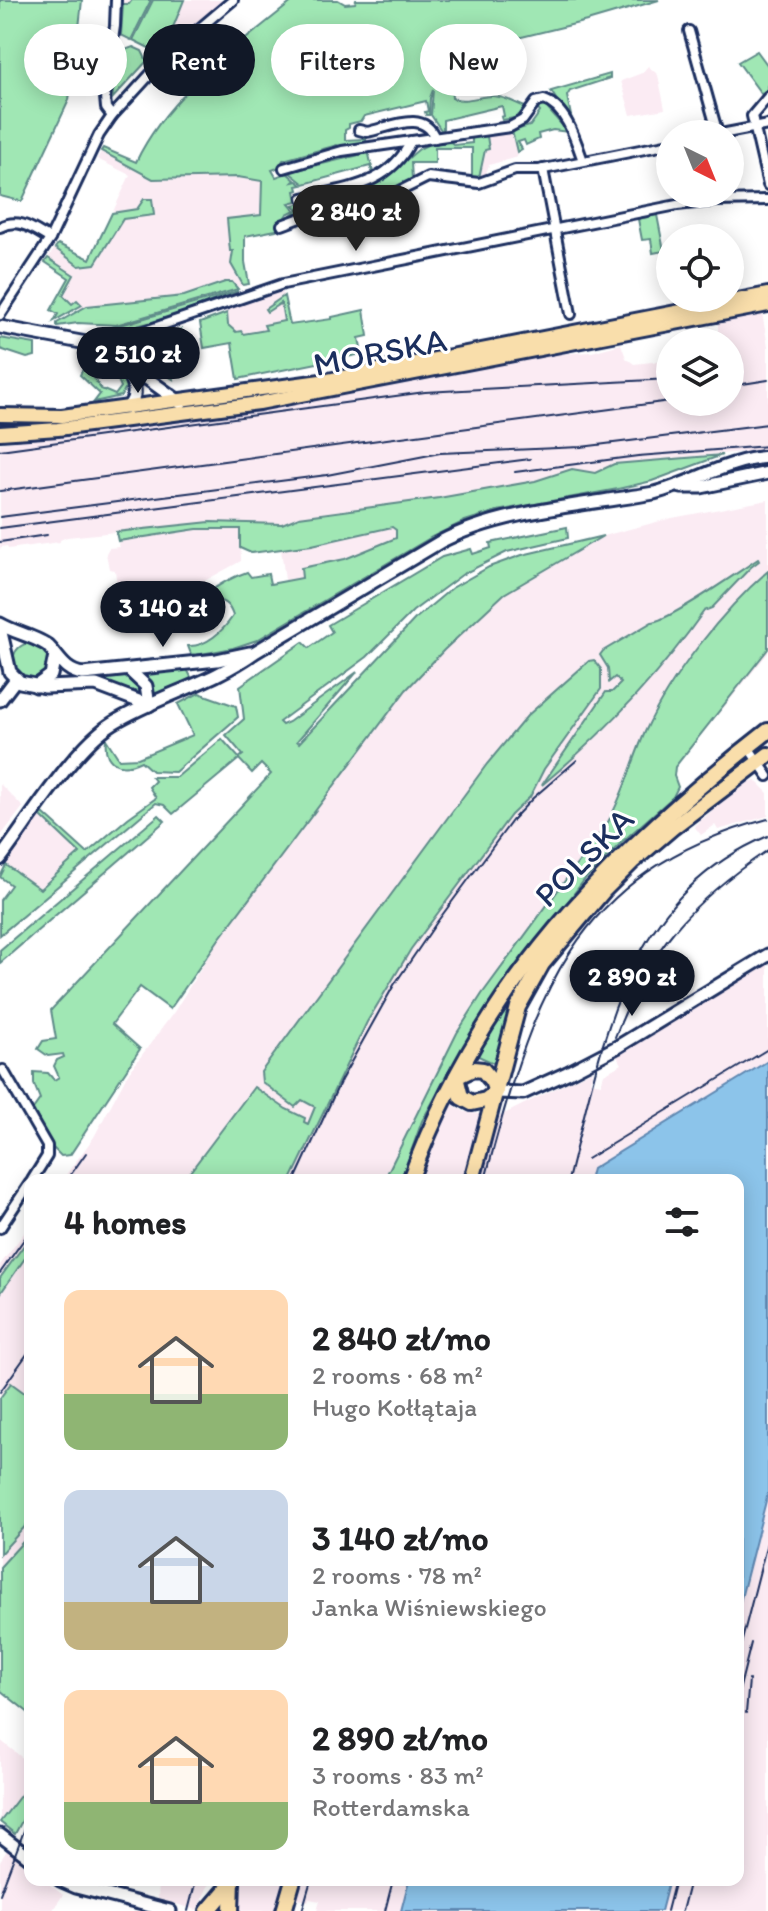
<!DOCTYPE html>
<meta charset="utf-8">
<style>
:root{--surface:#fff;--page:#f6f6f6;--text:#202124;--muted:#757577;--accent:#111827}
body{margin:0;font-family:Itim,sans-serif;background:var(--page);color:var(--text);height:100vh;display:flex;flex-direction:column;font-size:30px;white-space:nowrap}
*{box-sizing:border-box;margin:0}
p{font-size:26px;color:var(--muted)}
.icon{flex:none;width:44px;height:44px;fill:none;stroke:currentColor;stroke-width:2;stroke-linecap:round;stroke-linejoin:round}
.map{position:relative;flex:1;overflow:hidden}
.side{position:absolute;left:24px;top:1174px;width:720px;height:712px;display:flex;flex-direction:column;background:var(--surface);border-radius:16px;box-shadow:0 4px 20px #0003}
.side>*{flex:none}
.hud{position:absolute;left:24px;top:24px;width:720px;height:72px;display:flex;gap:16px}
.needle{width:52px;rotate:137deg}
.controls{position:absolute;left:656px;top:120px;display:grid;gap:16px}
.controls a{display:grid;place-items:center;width:88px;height:88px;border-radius:50%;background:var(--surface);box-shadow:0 4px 20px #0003;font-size:40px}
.price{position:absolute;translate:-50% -68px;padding:0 18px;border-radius:28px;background:var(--accent);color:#fff;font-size:26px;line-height:52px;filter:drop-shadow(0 2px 4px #0008)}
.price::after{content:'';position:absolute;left:50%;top:48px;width:24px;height:18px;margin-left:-12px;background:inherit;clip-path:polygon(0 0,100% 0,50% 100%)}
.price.current{background:#222;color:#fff}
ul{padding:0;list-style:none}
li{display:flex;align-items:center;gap:24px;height:200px;padding:0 40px}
li span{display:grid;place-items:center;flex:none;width:224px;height:160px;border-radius:16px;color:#555}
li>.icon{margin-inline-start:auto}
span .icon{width:96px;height:96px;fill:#fffc;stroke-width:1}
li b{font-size:34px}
h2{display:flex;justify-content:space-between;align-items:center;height:96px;padding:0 40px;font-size:34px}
.tag{padding:0 28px;border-radius:36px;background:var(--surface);box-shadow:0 4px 20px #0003;font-size:28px;line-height:72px}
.tag.current{background:var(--accent);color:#fff}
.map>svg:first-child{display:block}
.built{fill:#fbebf3}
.green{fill:#a0e7b4;stroke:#5e8b89;stroke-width:2}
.water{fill:#8cc4ea;stroke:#5f88b2;stroke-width:2}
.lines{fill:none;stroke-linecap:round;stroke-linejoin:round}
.street-casing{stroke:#1b2f5e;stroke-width:14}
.secondary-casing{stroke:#1b2f5e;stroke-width:17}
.primary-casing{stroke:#1b2f5e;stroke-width:18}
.highway-casing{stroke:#1b2f5e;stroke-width:20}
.street{stroke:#fff;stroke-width:8}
.secondary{stroke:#fff;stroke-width:11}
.primary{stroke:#f9deab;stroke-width:12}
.highway{stroke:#f9deab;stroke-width:14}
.rail{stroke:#1b2f5e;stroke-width:2}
.labels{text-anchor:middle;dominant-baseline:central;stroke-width:6;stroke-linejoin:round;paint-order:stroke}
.street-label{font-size:34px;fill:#1b2f5e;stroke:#fff}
</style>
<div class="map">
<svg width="768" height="1911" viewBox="0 0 768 1911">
<rect width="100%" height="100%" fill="#fff"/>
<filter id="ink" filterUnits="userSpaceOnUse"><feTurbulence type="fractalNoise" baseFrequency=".0125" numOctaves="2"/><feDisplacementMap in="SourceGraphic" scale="16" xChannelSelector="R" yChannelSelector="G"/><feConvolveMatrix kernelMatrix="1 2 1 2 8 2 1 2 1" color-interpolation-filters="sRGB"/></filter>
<g filter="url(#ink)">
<g class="built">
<polygon points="122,0 224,0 160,54 121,35"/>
<polygon points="648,66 658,75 665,109 631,115 621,81 642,73"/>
<polygon points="513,131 517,157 489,165 485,176 479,178 485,150 489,149 487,136"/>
<polygon points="103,148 160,180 238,177 262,181 261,216 245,217 245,262 249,284 199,296 81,309 61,295 69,278 45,262 58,244 91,259 130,175 97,159"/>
<polygon points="282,288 290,325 230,336 224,309 244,299"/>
<polygon points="762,313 768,346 768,450 685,457 614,482 482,509 399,554 344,577 285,580 278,526 225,529 240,529 241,561 197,585 172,614 169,613 159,630 124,635 115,570 109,569 106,553 109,548 119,547 116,532 67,537 60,540 60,542 8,549 7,546 1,547 0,550 0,443 245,412 557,354 592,352 621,344 626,358 634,364 670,360 670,402 730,402 730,342 699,342 698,339 718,335 718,322"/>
<polygon points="768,500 768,653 552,919 481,1017 422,1121 401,1180 62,1180 94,1137 127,1075 174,1012 219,939 406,690 444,650 504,594 603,536 672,518"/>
<polygon points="748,781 756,781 768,793 768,816 718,830 715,825 701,835 694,826"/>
<polygon points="0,784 23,807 0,837"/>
<polygon points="41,816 80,852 40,889 6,865"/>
<polygon points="768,962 768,1061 593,1169 589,1180 418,1180 450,1103 465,1112 498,1117 593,1070 590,1082 601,1084 604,1074 622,1064 616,1055"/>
<polygon points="30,1225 30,1534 0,1567 0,1265"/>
<polygon points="768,1493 768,1911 661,1911 669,1880 738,1880 738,1610"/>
<polygon points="0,1740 30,1764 30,1783 0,1822"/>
<polygon points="7,1850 30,1870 30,1880 44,1880 63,1895 52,1911 0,1911 0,1861"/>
<polygon points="159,1880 211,1880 197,1910 158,1899"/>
<polygon points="241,1880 409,1880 401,1911 317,1911 320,1901 309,1899 308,1901 298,1899 294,1911 239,1911"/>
</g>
<g class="green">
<polygon points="0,0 82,0 79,28 111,32 107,53 76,49 69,100 22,201 20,201 0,196"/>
<polygon points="132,0 151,0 131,40 121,35 123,4 129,4"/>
<polygon points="153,0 184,0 165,47 157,52 133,40"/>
<path d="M294,0H338L345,4L355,3L356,0H659L587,21L448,55L452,98C465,103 479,96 492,96C504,96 515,103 525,107L526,109L521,117L502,120L501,117L504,116L502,106L443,120V133L431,115L433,90L430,98L429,115H426L425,112L428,111L426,101L364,116L361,121L349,124V128L345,130V140L363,139L365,135L367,144L341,148L337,145L283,160L280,167L272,170L276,177L287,173L295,180L293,182L297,181L302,185L297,186L298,190L295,191L297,201L289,203L295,210L287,214L276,230L245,236V262L249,284L243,285L231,264L233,251H230L227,219L261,215L262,181L238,177L153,179L101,151L103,148L136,162C168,94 237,47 294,0Z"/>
<polygon points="133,47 142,51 147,61 112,99 119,55 122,51"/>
<polygon points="757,51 768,66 768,89 762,95 738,62"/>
<polygon points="610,74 610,78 570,91 567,96 573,126 551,91"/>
<polygon points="538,105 546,107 568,132 553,130 538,134 539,139 526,145 524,140 518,142 522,149 517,152 512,131 530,126 540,112 536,107"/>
<path d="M487,136L489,149L485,150L479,178H472V148H435V163H411L412,179C372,207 331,211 285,220L298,209L293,205L366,190L384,179L419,149L429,144L451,142L454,145L472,143V138Z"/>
<polygon points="368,150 374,177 370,166 304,184 289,172 363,154"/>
<polygon points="144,199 152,199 154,215 123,219 95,264 79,266 55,248 58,244 90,259 112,213 137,209"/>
<polygon points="657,215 664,251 653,253 651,239 642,240 638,219"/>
<polygon points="48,258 74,275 63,295 72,304 77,300 82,305 54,321 58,314 51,310 69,278 45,262"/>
<polygon points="225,282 232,282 238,289 116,325 78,323 57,326 57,323 87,306 184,296"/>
<polygon points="238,291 166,319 107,333 107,329"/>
<polygon points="284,296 290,325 332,319 332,317 364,310 368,336 359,338 362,354 238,379 232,343 204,348 200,323 227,313 228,325 236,332 241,331 243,334 266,330 264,325 284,321 281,303 267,312 265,309"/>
<polygon points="181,329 182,333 168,338 173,379 142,360 136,349 139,344"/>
<polygon points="0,338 35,344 35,356 27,358 0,349"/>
<polygon points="88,357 124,379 126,387 121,396 94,402 100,394 80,375 85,365 101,389 115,395 121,387 118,380 101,371 102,367"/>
<path d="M722,455L652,481L618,489L497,511L465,521L432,537L257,640L233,648L196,655L191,654L188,646C206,647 223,631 233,616C230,607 226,601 216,600L188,624L181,626C191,601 221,581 247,572L251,577L268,574L270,584L302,578L301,568L345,559L396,538V530L392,527L312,545L251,553L240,548V529H197L118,541L116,532L210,522L282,524L299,517L439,498L535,481L572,469L595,473L614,464Z"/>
<polygon points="567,527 568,538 507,552 463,574 413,611 367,657 279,722 282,725 289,722 357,672 297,741 299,743 415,619 452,588 489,567 522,555 603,536 504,594 444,650 406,690 219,939 170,1009 140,987 112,1024 140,1049 70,1155 61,1156 52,1147 33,1109 40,1099 34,1084 34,1072 48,1073 54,1080 59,1077 54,1066 57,1060 64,1057 63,1054 48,1056 38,1049 43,1041 56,1039 51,1010 271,774 261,764 252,773 239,759 173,814 164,805 156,803 0,935 0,900 11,885 0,877 6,865 40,889 80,853 41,816 43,813 87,853 128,818 156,798 149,787 155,781 152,777 177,777 222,739 239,758 243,755 226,735 244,719 240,686 303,642 309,648 332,632 328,625 442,557 471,549 473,554 491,548 490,543"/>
<path d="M758,559L759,561L751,567L712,608L704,611C659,675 602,735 542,785L606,692H612L621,683L615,677L609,682L608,668L600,655L603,651L652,622C670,620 738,572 758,559Z"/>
<path d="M768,571V649L675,767L674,776L678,787L673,797L623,841L585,879L481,1017L422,1121L401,1180H384L457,1033L482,994L608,822C624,793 632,762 645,732C670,677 723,610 768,571Z"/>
<circle cx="31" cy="661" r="18"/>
<polygon points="594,660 601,669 601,689 544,769 530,797 511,815 411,949 367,1022 291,1180 184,1180 254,1087 286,1109 305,1118 304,1122 308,1124 315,1107 302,1100 295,1107 262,1082 261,1072 487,764 527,716 589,661"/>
<polygon points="186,667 191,677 190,683 168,692 151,694 146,676 158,671"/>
<polygon points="128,675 142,688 142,693 89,680"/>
<path d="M199,693L236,706L238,717L175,772L152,771L141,761C120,771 103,764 106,739L119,759L138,758L193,735L178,704Z"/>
<polygon points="729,770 733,776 654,838 527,976 518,994 498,1065 476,1055 513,990 602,882"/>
<polygon points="159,815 165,821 0,963 0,950"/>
<polygon points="30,1237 30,1251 0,1294 0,1278"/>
<polygon points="11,1383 30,1397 30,1521 0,1554 0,1398"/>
<polygon points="30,1534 30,1714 0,1690 0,1567"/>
<polygon points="30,1783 30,1806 15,1834 0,1822"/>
</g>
<g class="water">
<polygon points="768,1061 768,1493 738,1610 738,1180 589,1180 592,1169"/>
<polygon points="409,1880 669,1880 661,1911 401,1911"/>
</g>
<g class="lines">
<defs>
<g id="street">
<polyline points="689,31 718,134"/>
<polyline points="768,97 752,116 768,185"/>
<polyline points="112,116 106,108 105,97 115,26 116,0"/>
<path d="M359,130L367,132C391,127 424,109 435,138"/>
<polyline points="721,134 768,125"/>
<path d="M284,168L342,151L510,127L523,120L536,102L544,100C566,107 576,141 583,161"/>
<polyline points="543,169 571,314"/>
<path d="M303,198C346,188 389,186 411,141"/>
<polyline points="282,225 306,216 370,206 428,177 479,183 515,170 539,170 670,144"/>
<path d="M0,227C19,217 33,229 50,239"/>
<polyline points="0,315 50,239 99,135 112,116 168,55 233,0"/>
<polyline points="105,350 116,342 136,334 283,284 677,205 715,201 768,200"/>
<polyline points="748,747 768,776"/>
<polyline points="3,1070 47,1146 47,1156 32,1180"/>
<polyline points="0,1228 30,1183"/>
</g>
<g id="secondary">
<polyline points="0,327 92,344 120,359 181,403"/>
<path d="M124,366C132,380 141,394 127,408"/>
<polyline points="681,487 701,487 768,473"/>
<path d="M0,624C13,632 39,638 48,646C60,658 64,671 83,674L217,660L250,653"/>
<polyline points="0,628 10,672 20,682 45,687 96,685 149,705"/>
<polyline points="129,670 146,686 149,705"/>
<polyline points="36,686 51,675 55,655"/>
<polyline points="0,700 16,679"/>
<path d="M0,859C29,821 74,747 113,723C159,695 211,684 255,652L440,542C500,510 586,505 654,493C694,483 726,460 768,457"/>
<polyline points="496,1092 523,1093 567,1073 617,1047 768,955"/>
<polyline points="0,1835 30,1858"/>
<polyline points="60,1880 76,1887 170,1911"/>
</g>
<g id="primary">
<polyline points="0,415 62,416 328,380 768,294"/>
<polyline points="0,433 58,429 259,403 768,305"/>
</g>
<g id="highway">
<polyline points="456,1077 461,1097 472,1103 486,1100 496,1092"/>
<polyline points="456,1077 473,1069 483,1070 492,1081 496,1092"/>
<path d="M410,1180C481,986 607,856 768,731"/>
<polyline points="472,1180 518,1007 542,964 604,890 632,862 673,827 768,755"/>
<polyline points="208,1911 232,1883"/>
<polyline points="231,1911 232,1880"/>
<polyline points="284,1911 293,1880"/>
</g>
</defs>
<use href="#street" class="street-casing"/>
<use href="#secondary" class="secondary-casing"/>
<use href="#primary" class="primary-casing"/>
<use href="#highway" class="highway-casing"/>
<use href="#street" class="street"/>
<use href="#secondary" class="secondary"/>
<use href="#primary" class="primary"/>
<use href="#highway" class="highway"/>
<g class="rail">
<polyline points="730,386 768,380"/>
<polyline points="0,450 425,392 670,379"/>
<polyline points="515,472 638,456 768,446"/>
<polyline points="0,491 670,401"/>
<polyline points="0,517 327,475 440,453 581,447 768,424"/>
<polyline points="0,528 530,459"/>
<polyline points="0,542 47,535"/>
<path d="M615,1037C649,949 690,902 768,850"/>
<polyline points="587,1159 768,1049"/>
<polyline points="67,1180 86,1153"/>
<polyline points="295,1180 341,1080 394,985 437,922 514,818 533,798 577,760"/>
<path d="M485,1180C532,1001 571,871 768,819"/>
<path d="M568,1180C603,1045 622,898 768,836"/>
<polyline points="0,1273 30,1231"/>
<polyline points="0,1310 1,1309"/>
<polyline points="0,1392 30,1350"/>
<polyline points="738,1656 768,1539"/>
<polyline points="738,1695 751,1643"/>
<polyline points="746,1713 749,1680"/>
<polyline points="0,1894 30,1815"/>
<polyline points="188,1911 196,1880"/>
<polyline points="302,1911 311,1880"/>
<polyline points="385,1911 393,1880"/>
<polyline points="667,1911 675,1880"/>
<polyline points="682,1911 690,1880"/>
</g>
</g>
</g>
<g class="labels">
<g class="street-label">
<text transform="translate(380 352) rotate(-11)">MORSKA</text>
<text transform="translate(584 857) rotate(-45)">POLSKA</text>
</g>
</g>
</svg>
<div class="controls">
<a><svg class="needle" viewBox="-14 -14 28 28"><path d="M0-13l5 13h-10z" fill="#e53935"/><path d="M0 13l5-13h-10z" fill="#757577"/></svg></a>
<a><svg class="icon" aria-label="locate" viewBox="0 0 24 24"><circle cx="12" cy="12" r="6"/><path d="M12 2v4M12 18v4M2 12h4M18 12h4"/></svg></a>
<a><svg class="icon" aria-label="layers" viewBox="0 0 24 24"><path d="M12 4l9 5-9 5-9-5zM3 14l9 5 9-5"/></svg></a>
</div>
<b class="price current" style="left:356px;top:253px">2 840 zł</b>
<b class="price" style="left:138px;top:395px">2 510 zł</b>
<b class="price" style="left:163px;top:649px">3 140 zł</b>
<b class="price" style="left:632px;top:1018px">2 890 zł</b>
<div class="hud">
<a class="tag">Buy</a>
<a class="tag current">Rent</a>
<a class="tag">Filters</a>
<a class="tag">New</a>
</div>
<section class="side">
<h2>4 homes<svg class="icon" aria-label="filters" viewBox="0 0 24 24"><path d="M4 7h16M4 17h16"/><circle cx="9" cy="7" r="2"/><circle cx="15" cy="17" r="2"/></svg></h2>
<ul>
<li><span style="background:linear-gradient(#ffd9b3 65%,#8fb573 0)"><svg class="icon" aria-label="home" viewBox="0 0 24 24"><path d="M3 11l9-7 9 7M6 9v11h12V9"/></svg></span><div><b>2 840 zł/mo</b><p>2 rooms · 68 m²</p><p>Hugo Kołłątaja</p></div></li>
<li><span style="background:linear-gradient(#c9d6e8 70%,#c2b280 0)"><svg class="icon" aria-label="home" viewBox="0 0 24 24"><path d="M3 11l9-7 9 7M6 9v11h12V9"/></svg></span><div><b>3 140 zł/mo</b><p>2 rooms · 78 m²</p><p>Janka Wiśniewskiego</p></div></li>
<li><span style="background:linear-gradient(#ffd9b3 70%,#8fb573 0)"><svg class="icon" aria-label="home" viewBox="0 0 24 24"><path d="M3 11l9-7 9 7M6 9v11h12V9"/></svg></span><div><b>2 890 zł/mo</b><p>3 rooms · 83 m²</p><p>Rotterdamska</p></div></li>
</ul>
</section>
</div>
